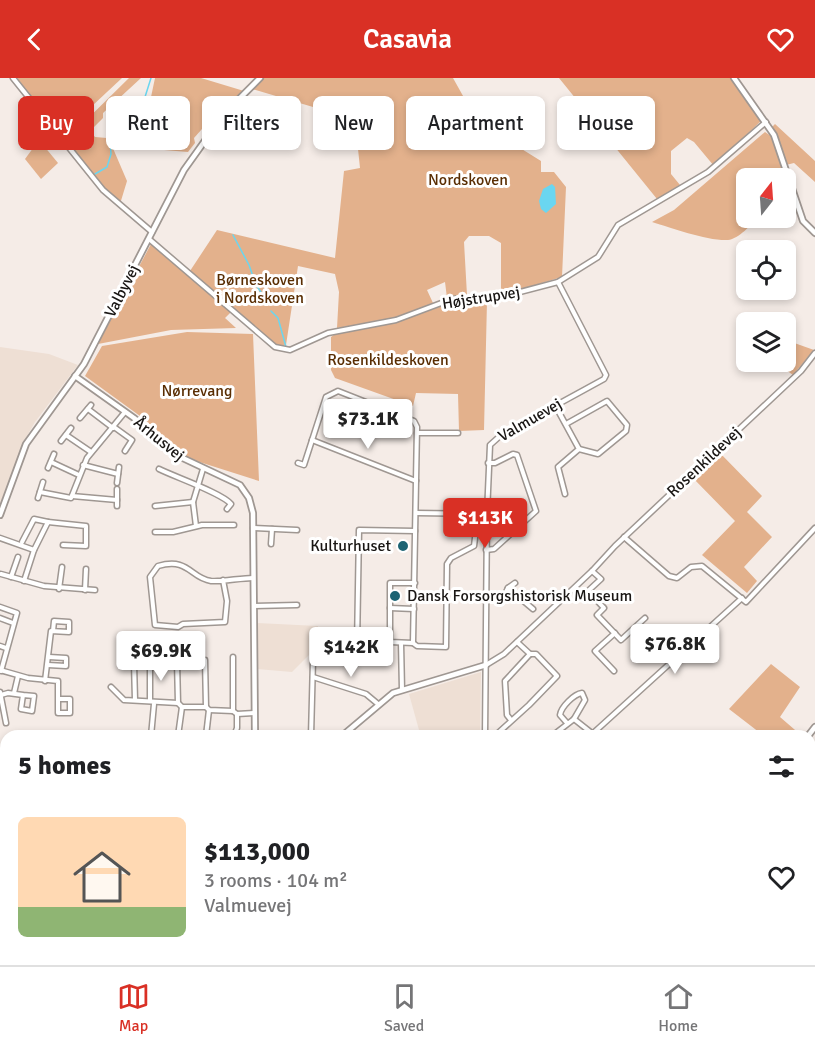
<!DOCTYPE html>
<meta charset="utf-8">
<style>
:root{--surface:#fff;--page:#f6f6f6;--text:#202124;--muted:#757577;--line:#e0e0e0;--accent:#d93025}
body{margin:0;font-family:Signika,sans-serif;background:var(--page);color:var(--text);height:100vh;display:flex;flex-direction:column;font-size:22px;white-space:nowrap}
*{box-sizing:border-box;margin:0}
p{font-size:20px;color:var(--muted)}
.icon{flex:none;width:33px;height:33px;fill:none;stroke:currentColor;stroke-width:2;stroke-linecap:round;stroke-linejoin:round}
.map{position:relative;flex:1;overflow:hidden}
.details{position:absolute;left:0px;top:652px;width:816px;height:236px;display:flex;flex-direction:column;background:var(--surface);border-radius:18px 18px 0 0;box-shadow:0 3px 9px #0003}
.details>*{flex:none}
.hud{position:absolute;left:18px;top:18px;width:780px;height:54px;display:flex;gap:12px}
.needle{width:39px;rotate:17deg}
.tools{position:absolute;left:736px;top:90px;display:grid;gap:12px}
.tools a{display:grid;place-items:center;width:60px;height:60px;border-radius:9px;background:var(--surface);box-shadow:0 3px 9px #0003;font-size:30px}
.price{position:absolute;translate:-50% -51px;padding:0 14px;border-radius:6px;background:#fff;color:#222;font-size:20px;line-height:39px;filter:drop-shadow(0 2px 3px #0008)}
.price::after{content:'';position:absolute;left:50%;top:36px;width:18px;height:14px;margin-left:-9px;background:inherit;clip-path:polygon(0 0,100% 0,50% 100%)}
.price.selected{background:var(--accent);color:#fff}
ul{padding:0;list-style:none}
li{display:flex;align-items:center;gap:18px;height:150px;padding:0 18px}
li span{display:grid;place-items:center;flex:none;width:168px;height:120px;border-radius:9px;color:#555}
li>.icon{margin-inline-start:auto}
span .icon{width:72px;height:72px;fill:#fffc;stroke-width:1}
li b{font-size:26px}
h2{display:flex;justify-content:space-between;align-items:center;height:72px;padding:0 18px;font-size:26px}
.pill{padding:0 21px;border-radius:9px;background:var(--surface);box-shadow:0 3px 9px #0003;font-size:21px;line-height:54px}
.pill.selected{background:var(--accent);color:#fff}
header{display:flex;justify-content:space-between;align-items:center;height:78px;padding:0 18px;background:var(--accent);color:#fff;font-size:27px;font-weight:600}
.menu{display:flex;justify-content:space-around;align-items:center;height:84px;border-top:2px solid var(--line);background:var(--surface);font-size:16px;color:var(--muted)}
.menu a{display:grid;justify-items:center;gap:3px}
.menu .selected{color:var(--accent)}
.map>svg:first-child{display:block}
.built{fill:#eedfd4}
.green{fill:#e3b18c}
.water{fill:#6ad6f0}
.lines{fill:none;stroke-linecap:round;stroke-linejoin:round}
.stream{stroke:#6ad6f0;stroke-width:1.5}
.street-casing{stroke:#9f9792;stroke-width:7}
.secondary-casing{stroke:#9f9792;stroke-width:8}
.street{stroke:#fff;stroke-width:4}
.secondary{stroke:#fff;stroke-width:4.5}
.poi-dot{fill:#1c6373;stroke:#fff;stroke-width:2}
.labels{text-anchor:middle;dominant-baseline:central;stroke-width:6;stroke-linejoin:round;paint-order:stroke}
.park-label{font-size:16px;fill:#592d02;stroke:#fff}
.street-label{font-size:16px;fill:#191614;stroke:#fff}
.poi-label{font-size:16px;fill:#191614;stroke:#fff;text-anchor:end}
</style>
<header><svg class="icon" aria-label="back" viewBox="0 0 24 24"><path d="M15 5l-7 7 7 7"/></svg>Casavia<svg class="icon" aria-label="heart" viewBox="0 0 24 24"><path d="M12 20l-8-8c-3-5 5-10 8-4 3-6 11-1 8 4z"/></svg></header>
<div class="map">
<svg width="815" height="887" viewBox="0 0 815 887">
<rect width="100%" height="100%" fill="#f5ece7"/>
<g class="built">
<polygon points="0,269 49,276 78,287 35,344 23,365 0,426"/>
<polygon points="257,545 318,548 318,568 292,594 257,591"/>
<polygon points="481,594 480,658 434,658 419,652 409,616"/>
</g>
<g class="green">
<polygon points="17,0 122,0 61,57"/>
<polygon points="129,0 141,0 103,35 103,40 90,53 95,59 107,60 108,67 112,68 127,103 120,126 93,97 66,62"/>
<polygon points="155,0 201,0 244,13 230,26 225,25 194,60 195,65 188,74 116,68 128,34 151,19"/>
<polygon points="263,0 453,0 477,43 541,83 541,94 554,94 566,109 562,199 505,216 501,214 501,165 489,158 469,158 464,164 467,217 447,220 445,204 427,212 433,225 396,240 337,250 339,214 335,196 298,188 286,267 279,269 272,265 190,193 217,152 335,180 344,93 360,90 358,71 342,64 340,37 252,11"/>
<polygon points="559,0 730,0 762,42 714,88 694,64 687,60 671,73 671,96 680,107 657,121"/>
<polygon points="775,46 815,83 815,104 794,85 786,87 772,49"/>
<path d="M765,54L771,58L785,100H747V140H759C751,146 739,161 728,162C707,163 672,150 652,144L674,132Z"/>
<polygon points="39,62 58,85 41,101 25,81"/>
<polygon points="151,166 231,234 225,240 236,250 171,252 98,266"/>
<polygon points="456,223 487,223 484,352 459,353 458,316 416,315 413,328 335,300 331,292 331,259 335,256 409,240"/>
<polygon points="187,254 253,256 259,403 190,381 166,364 140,338 85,298 102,268"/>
<polygon points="786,262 814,272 793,297 775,284 786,284"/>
<polygon points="719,374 762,418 747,434 772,459 744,489 757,503 747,515 702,477 735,443 692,399"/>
<polygon points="771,586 800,609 780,639 802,658 764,658 729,631"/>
</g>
<polygon class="water" points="552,106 555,109 556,126 546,135 541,131 539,123 543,111"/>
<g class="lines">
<g class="stream">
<polyline points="117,32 145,19 151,0"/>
<polyline points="95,96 107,89 111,76 109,48"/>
<polyline points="233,157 249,187 256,207 267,223"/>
<polyline points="271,233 278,240 286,269"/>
</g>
<defs>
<g id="street">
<polyline points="13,0 103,112 152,154"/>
<polyline points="149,161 275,269 290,272 328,255 396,242 452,221 505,218 558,204 598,179 618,147 708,94 766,44"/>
<polyline points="555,327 579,371 558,389 565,416"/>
<polyline points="88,331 113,350"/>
<polyline points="80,340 91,327"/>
<polyline points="566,346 607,323 627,347 626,353 598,376 579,371"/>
<polyline points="114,349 132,362 125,373"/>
<polyline points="417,355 458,355"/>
<polyline points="66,357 91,374"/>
<polyline points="312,362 416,403"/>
<polyline points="61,363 71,350"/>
<polyline points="51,384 79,397"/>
<polyline points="298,385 304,387 326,319 338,313 414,343 417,349 413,565 390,564 390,505 415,505"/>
<polyline points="83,387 118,396"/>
<polyline points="48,390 54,376"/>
<path d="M159,391C175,399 222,415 231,426L227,431"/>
<polyline points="117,405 119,389"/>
<polyline points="117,411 117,428"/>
<polyline points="40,414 71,420 87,380 125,334"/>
<polyline points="72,418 117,422"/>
<polyline points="38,420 43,404"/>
<polyline points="155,428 193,424"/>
<polyline points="416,435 487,436"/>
<polyline points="196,448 193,424 203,391"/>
<polyline points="253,450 297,452"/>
<polyline points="155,454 173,454 202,447 234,447"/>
<polyline points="624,459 669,498 677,500 691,489 702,488 746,524 815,450"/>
<polyline points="0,460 34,472 48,444 86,448 86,468 63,467"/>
<polyline points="22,464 34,441 48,444"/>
<polyline points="271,466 272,451"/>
<polyline points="486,472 494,471 536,433 517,377 513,376 495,385 488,385"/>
<polyline points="592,493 601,501 588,513 604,530 597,537 621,562 645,540"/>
<polyline points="1,496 44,508 95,512"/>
<polyline points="11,499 18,479"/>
<path d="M223,502L227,523L225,544L183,546L178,549L155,547L150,499L158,488C189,479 190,500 211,503C221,504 241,500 253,500"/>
<polyline points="24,503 34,472"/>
<polyline points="515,505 508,510 533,531"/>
<polyline points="508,510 505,516 520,520"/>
<polyline points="59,511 62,489"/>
<polyline points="85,512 86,491"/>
<polyline points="254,528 297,527"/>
<polyline points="0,529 17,535 1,593"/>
<polyline points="390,530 414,531"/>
<polyline points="0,540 13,545"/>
<polyline points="390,564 386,568 357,568 359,452 415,453"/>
<polyline points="401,565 402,612"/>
<polyline points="413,565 417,568 446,569 447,486 451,480 474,468 478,436"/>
<polyline points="0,568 6,570"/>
<polyline points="205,582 206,629"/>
<polyline points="177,583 178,625"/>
<polyline points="134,585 135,622"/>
<polyline points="48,587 66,588 66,580 49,579"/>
<polyline points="150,587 150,622"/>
<polyline points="486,587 504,576 592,493 615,468 801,293 815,275"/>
<polyline points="0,592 28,600 58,603 58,635 70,635 70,621 58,621"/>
<polyline points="614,593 595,573 615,555"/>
<polyline points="313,599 366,616 378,626"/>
<polyline points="45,603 51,553 69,554 69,544 54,543 53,553"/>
<polyline points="111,609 124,622 178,625 182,629 206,629 209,632 233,633 237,636 254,635"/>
<polyline points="0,614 6,645"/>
<polyline points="14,615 18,598"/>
<polyline points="1,617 8,615 23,617 21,631 32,633 34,618 23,617"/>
<polyline points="233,633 233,579"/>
<polyline points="574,641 593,656"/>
<polyline points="511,642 507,637 505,603 530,576"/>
<polyline points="498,655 529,627 557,598 536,576 530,576 517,564"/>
<polyline points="151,658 154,626"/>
<polyline points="178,658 182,629"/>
<polyline points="206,658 209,632"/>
<polyline points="234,658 237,650 237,636"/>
<polyline points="311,658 313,582 319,573"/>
<polyline points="485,658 487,436 490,367 500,358 604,301 606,297 558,204"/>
<polyline points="535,658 540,658"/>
<path d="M552,658L574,641L585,622L582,615C574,616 561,629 560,637L567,645"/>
<polyline points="590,658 742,520"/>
<polyline points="0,692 6,692"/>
<polyline points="0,745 6,747"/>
<polyline points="810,881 815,873"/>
<polyline points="122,887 124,882"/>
<polyline points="161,887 163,882"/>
<polyline points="239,887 241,882"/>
<polyline points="292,887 294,882"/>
<polyline points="345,887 347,882"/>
<polyline points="398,887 400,882"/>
<polyline points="686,887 689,882"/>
</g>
<g id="secondary">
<polyline points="734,0 774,57 803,143 815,155"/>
<polyline points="75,298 134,340 172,375 240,407 249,420 253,435 255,658"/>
<polyline points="0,437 26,366 84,286 184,92 224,36 260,0"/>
<polyline points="342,658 393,615 486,587"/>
<polyline points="808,658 815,649"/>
<polyline points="0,796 6,796"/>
<polyline points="493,882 509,887"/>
<polyline points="177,887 178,882"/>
<polyline points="624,887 628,882"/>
</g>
</defs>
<use href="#street" class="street-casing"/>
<use href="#secondary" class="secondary-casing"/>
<use href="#street" class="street"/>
<use href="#secondary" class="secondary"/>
</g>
<g class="poi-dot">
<circle cx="403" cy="468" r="6"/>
<circle cx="395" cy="518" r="6"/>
</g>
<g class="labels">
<g class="park-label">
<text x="468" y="102">Nordskoven</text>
<text x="260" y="202">Børneskoven<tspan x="260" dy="18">i Nordskoven</tspan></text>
<text x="388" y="282">Rosenkildeskoven</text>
<text x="197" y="313">Nørrevang</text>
</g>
<g class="street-label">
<text transform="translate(122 213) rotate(-63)">Valbyvej</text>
<text transform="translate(481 220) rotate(-9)">Højstrupvej</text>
<text transform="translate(530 342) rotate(-30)">Valmuevej</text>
<text transform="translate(159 361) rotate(39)">Århusvej</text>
<text transform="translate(704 384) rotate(-43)">Rosenkildevej</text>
</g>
<g class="poi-label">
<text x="391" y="468">Kulturhuset</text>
<text x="407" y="518" text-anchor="start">Dansk Forsorgshistorisk Museum</text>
</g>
</g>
</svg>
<div class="tools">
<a><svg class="needle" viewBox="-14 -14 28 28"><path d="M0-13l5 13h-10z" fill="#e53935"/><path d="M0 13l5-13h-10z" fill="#757577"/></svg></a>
<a><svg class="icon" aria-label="locate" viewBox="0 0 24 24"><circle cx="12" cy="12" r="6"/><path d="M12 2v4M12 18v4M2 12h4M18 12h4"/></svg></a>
<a><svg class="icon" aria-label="layers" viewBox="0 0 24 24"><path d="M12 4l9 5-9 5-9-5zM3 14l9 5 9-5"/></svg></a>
</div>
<b class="price" style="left:368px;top:372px">$73.1K</b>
<b class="price selected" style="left:485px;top:471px">$113K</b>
<b class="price" style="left:675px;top:597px">$76.8K</b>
<b class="price" style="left:351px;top:600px">$142K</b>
<b class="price" style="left:161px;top:604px">$69.9K</b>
<div class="hud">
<a class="pill selected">Buy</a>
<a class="pill">Rent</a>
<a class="pill">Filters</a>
<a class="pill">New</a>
<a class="pill">Apartment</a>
<a class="pill">House</a>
</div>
<section class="details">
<h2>5 homes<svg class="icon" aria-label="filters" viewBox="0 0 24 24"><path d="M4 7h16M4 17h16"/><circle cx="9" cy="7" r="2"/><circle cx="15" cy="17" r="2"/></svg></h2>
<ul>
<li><span style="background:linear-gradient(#ffd9b3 75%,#8fb573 0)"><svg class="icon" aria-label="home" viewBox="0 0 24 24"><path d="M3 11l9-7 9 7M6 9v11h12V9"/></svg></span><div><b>$113,000</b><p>3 rooms · 104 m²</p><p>Valmuevej</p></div><svg class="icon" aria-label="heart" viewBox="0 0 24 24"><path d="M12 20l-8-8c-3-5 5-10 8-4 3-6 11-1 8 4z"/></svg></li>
</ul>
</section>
</div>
<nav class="menu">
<a class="selected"><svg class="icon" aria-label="map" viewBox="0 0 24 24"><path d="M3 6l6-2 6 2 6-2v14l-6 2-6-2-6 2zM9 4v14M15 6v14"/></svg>Map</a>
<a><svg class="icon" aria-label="saved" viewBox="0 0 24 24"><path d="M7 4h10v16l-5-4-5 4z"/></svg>Saved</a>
<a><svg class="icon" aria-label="home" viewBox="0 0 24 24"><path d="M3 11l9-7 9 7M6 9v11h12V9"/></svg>Home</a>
</nav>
